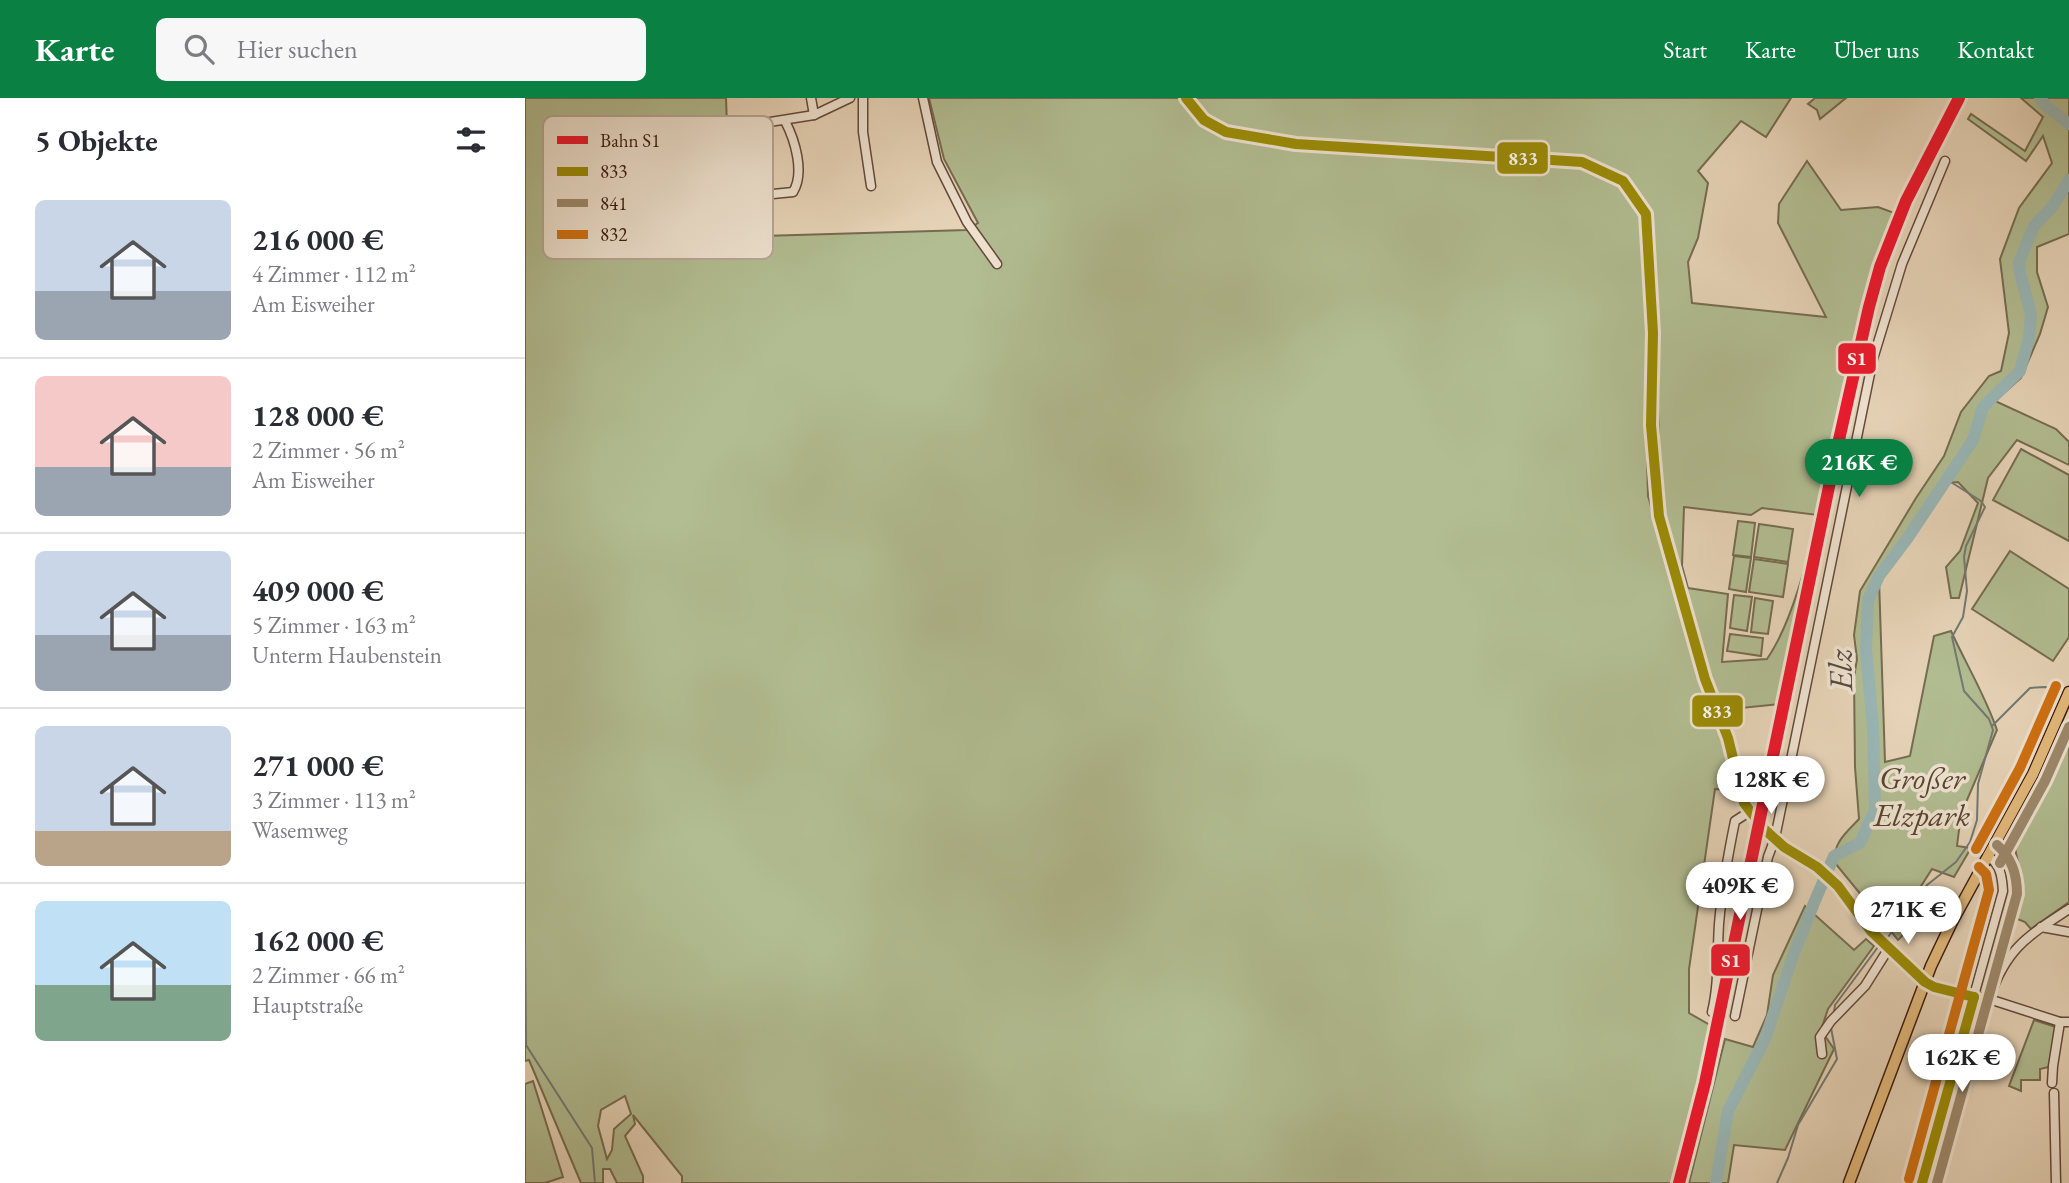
<!DOCTYPE html>
<html lang="de">
<meta charset="utf-8">
<style>
:root{--surface:#fff;--page:#f7f7f7;--text:#2b2b33;--muted:#7c7c81;--line:#e1e1e2;--accent:#0b8043}
body{margin:0;font-family:"EB Garamond",serif;background:var(--page);color:var(--text);height:100vh;display:flex;flex-direction:column;font-size:26px;white-space:nowrap}
*{box-sizing:border-box;margin:0}
p{font-size:23px;color:var(--muted)}
.icon{flex:none;width:38px;height:38px;fill:none;stroke:currentColor;stroke-width:2;stroke-linecap:round;stroke-linejoin:round}
.map{position:relative;flex:1;overflow:hidden}
.panel{display:flex;flex-direction:column;background:var(--surface);width:525px}
.panel>*{flex:none}
.price{position:absolute;translate:-50% -60px;padding:0 16px;border-radius:24px;background:#fff;color:#222;font-size:23px;line-height:46px;filter:drop-shadow(0 2px 4px #0008)}
.price::after{content:'';position:absolute;left:50%;top:42px;width:21px;height:16px;margin-left:-10px;background:inherit;clip-path:polygon(0 0,100% 0,50% 100%)}
.price.on{background:var(--accent);color:#fff}
ul{padding:0;list-style:none}
li{display:flex;align-items:center;gap:21px;height:175px;padding:0 35px}
li+li{border-top:2px solid var(--line)}
li span{display:grid;place-items:center;flex:none;width:196px;height:140px;border-radius:10px;color:#555}
li>.icon{margin-inline-start:auto}
span .icon{width:84px;height:84px;fill:#fffc;stroke-width:1}
li b{font-size:30px}
h2{display:flex;justify-content:space-between;align-items:center;height:84px;padding:0 35px;font-size:30px}
header{display:flex;align-items:center;gap:42px;box-sizing:border-box;height:98px;padding:0 35px;background:var(--accent);color:#fff}
header strong{font-size:33px}
nav{display:flex;gap:38px;margin-inline-start:auto;font-size:24px}
.search{width:490px;height:63px;background:var(--page);display:flex;align-items:center;gap:18px;box-sizing:border-box;padding:0 24px;border-radius:10px;color:var(--muted);font-size:26px}
main{display:flex;flex:1;min-height:0}
.map>svg:first-child{display:block}
.green{fill:#b2bd92;stroke:#766c51;stroke-width:2;fill-rule:evenodd}
.lines{fill:none;stroke-linecap:round;stroke-linejoin:round}
.stream{stroke:#737974;stroke-width:2}
.river{stroke:#99b7b7;stroke-width:12}
.minor-casing{stroke:#65493a;stroke-width:11}
.major-casing{stroke:#3a1b10;stroke-width:13}
.minor{stroke:#efe3d1;stroke-width:8}
.major{stroke:#e4ba7c;stroke-width:10}
.bus-1-casing{stroke:#efe3d1;stroke-width:16}
.bus-2-casing{stroke:#efe3d1;stroke-width:16}
.bus-3-casing{stroke:#efe3d1;stroke-width:16}
.bus-1{stroke:#9b8c05;stroke-width:10}
.bus-2{stroke:#9e8a6d;stroke-width:10}
.bus-3{stroke:#d07112;stroke-width:10}
.rail-1-casing{stroke:#efe3d1;stroke-width:18}
.rail-1{stroke:#ec192e;stroke-width:12}
.labels{text-anchor:middle;dominant-baseline:central;stroke-width:7;stroke-linejoin:round;paint-order:stroke}
.park-label{font-size:32px;font-style:italic;fill:#584430;stroke:#efe3d1}
.water-label{font-size:33px;font-style:italic;fill:#564a42;stroke:#efe3d1}
.key{fill:#efe3d1;stroke:#b9a797;stroke-width:2}
.key-label{font-size:19px;fill:#3a1b10}
.line-badge{stroke:#efe3d1;stroke-width:2.5}
.badge-label{font-size:19px;text-anchor:middle;font-weight:bold;fill:#fff}
</style>
<header>
<strong>Karte</strong>
<div class="search"><svg class="icon" aria-label="search" viewBox="0 0 24 24"><circle cx="10" cy="10" r="6"/><path d="M15 15l6 6"/></svg>Hier suchen</div>
<nav><a>Start</a><a>Karte</a><a>Über uns</a><a>Kontakt</a></nav>
</header>
<main>
<section class="panel">
<h2>5 Objekte<svg class="icon" aria-label="filters" viewBox="0 0 24 24"><path d="M4 7h16M4 17h16"/><circle cx="9" cy="7" r="2"/><circle cx="15" cy="17" r="2"/></svg></h2>
<ul>
<li><span style="background:linear-gradient(#c9d6e8 65%,#9aa5b1 0)"><svg class="icon" aria-label="home" viewBox="0 0 24 24"><path d="M3 11l9-7 9 7M6 9v11h12V9"/></svg></span><div><b>216 000 €</b><p>4 Zimmer · 112 m²</p><p>Am Eisweiher</p></div></li>
<li><span style="background:linear-gradient(#f6c9c9 65%,#9aa5b1 0)"><svg class="icon" aria-label="home" viewBox="0 0 24 24"><path d="M3 11l9-7 9 7M6 9v11h12V9"/></svg></span><div><b>128 000 €</b><p>2 Zimmer · 56 m²</p><p>Am Eisweiher</p></div></li>
<li><span style="background:linear-gradient(#c9d6e8 60%,#9aa5b1 0)"><svg class="icon" aria-label="home" viewBox="0 0 24 24"><path d="M3 11l9-7 9 7M6 9v11h12V9"/></svg></span><div><b>409 000 €</b><p>5 Zimmer · 163 m²</p><p>Unterm Haubenstein</p></div></li>
<li><span style="background:linear-gradient(#c9d6e8 75%,#b9a48a 0)"><svg class="icon" aria-label="home" viewBox="0 0 24 24"><path d="M3 11l9-7 9 7M6 9v11h12V9"/></svg></span><div><b>271 000 €</b><p>3 Zimmer · 113 m²</p><p>Wasemweg</p></div></li>
<li><span style="background:linear-gradient(#bfe0f5 60%,#7fa58c 0)"><svg class="icon" aria-label="home" viewBox="0 0 24 24"><path d="M3 11l9-7 9 7M6 9v11h12V9"/></svg></span><div><b>162 000 €</b><p>2 Zimmer · 66 m²</p><p>Hauptstraße</p></div></li>
</ul>
</section>
<div class="map">
<svg width="1544" height="1085" viewBox="0 0 1544 1085">
<rect width="100%" height="100%" fill="#e7d4b8"/>
<filter id="stains"><feTurbulence type="fractalNoise" baseFrequency=".00286" numOctaves="4"/><feColorMatrix values="0 0 0 0 .2 0 0 0 0 .09 0 0 0 0 .02 0 0 0 .5 -.17"/></filter>
<radialGradient id="worn" r=".72"><stop offset=".6" stop-color="#630" stop-opacity="0"/><stop offset="1" stop-color="#630" stop-opacity=".3"/></radialGradient>
<g class="green">
<path d="M0,0H201L206,139L442,132L453,125L419,61L404,0H1266L1241,39L1216,23L1173,73L1183,85L1173,140L1163,164L1167,205L1301,219L1253,125L1254,106L1282,63L1316,112L1353,109L1372,116L1353,165L1328,268L1256,606L1197,612L1185,580L1136,416L1133,311L1134,276L1120,278L1123,398L1177,580L1200,642L1210,692L1190,691L1164,871V915L1190,930L1175,996L1148,1085H157V1078L108,1017L110,1026L100,1038L118,1078V1085H92L85,1071H78V1085H56L4,962L0,963ZM1159,409L1226,417L1237,410L1293,417C1283,460 1267,525 1242,561L1197,564L1203,496L1163,490L1157,468ZM100,998L106,1016L89,1031L87,1052L82,1061L73,1028L76,1012Z"/>
<polygon points="1290,0 1321,0 1295,21 1292,12 1283,6"/>
<path d="M1496,0H1544V136L1512,149V174L1523,209L1515,236L1496,280L1470,303L1531,331L1544,344V367L1492,342L1463,380L1434,500H1426L1421,469L1435,453L1453,405L1433,384L1423,385L1354,481L1360,664L1385,658L1409,538L1426,533C1441,566 1460,597 1472,632L1436,716L1432,748L1446,750L1429,779L1407,771L1391,796L1395,817H1393C1392,819 1376,840 1373,842L1310,765C1307,745 1322,734 1334,721L1330,669L1329,579L1332,561L1329,537L1335,493L1391,400L1419,358L1436,314L1464,278L1476,273L1484,235L1475,161L1494,110L1527,65L1518,38L1501,63L1443,21L1446,16L1500,53L1518,19Z"/>
<polygon points="1496,351 1544,377 1544,443 1468,402"/>
<polygon points="1213,423 1230,425 1226,459 1208,457"/>
<polygon points="1234,426 1268,431 1263,464 1229,459"/>
<polygon points="1485,453 1544,491 1544,539 1528,563 1447,511"/>
<polygon points="1209,458 1226,460 1221,494 1204,491"/>
<polygon points="1229,461 1263,466 1258,499 1224,494"/>
<polygon points="1209,497 1227,499 1222,533 1205,530"/>
<polygon points="1230,500 1248,503 1243,536 1226,534"/>
<polygon points="1205,536 1238,540 1236,558 1202,553"/>
<polygon points="1544,622 1544,804 1506,831 1500,824 1480,816 1494,770 1490,750"/>
<polygon points="1280,808 1329,852 1341,841 1349,848 1303,911 1296,932 1309,951 1260,1052 1209,1047 1203,1085 1164,1085 1200,941 1228,949 1242,917 1248,877"/>
<polygon points="1509,922 1534,930 1528,968 1515,971 1515,982 1496,982 1496,993 1484,988"/>
<polygon points="8,983 38,1079 20,1085 0,1085 0,986"/>
</g>
<g class="lines">
<g class="stream">
<polyline points="1467,628 1505,590 1520,589 1537,594"/>
<polyline points="1363,839 1402,787 1431,764 1445,744 1452,722 1453,686 1468,632 1464,621 1439,593 1427,539 1438,519 1442,493 1439,459 1441,448 1460,409 1456,403 1421,381"/>
<polyline points="0,848 1,947 67,1050 70,1085"/>
<polyline points="1309,914 1310,907 1353,849"/>
<polyline points="1252,1085 1263,1060 1273,1027 1312,961 1306,930"/>
</g>
<g class="river">
<polyline points="1515,0 1521,8 1544,26"/>
<polyline points="1191,1085 1203,1013 1240,941 1268,858 1289,805 1309,758 1335,745 1350,712 1348,630 1341,552 1343,502 1354,478 1382,441 1448,342 1458,309 1495,273 1504,240 1506,216 1495,175 1494,164 1509,128 1528,108 1544,82"/>
</g>
<defs>
<g id="minor">
<polyline points="286,0 289,17"/>
<polyline points="338,0 338,34 346,88"/>
<polyline points="398,0 412,64 442,124 472,166"/>
<polyline points="661,0 679,22 701,34 771,46 1057,64 1098,83 1121,116 1128,235 1126,327 1134,418 1151,483 1180,581 1203,640 1219,705 1238,730 1259,749 1292,769 1313,788 1346,833 1400,884 1409,889 1464,901 1535,924 1544,924"/>
<polyline points="232,26 289,17 325,0"/>
<path d="M238,97L268,94C280,75 270,42 260,23"/>
<polyline points="1516,829 1544,834"/>
<path d="M1464,901C1481,851 1501,839 1544,811"/>
<path d="M1187,914C1194,885 1192,856 1194,826C1197,791 1203,757 1210,723L1224,714"/>
<polyline points="1210,918 1243,759 1250,740 1348,261 1377,166 1420,63"/>
<polyline points="1297,956 1295,939 1306,923 1340,888 1364,850"/>
<polyline points="1527,985 1528,968 1535,924"/>
<polyline points="1529,995 1531,1085"/>
<path d="M1397,1085L1478,793C1477,779 1476,767 1463,758"/>
</g>
<polyline id="major" points="1324,1085 1406,868 1427,824 1508,676 1544,594"/>
</defs>
<use href="#minor" class="minor-casing"/>
<use href="#major" class="major-casing"/>
<use href="#minor" class="minor"/>
<use href="#major" class="major"/>
<defs>
<g id="bus-1">
<polyline points="661,0 679,22 701,34 771,46 1057,64 1098,83 1121,116 1128,235 1126,327 1134,418 1180,581 1203,640 1219,705 1238,730 1259,749 1292,769 1313,788 1346,833 1400,884 1409,889 1449,899"/>
<polyline points="1397,1085 1449,899"/>
</g>
<g id="bus-2">
<polyline points="1475,765 1520,683 1544,629"/>
<path d="M1412,1085L1492,796C1492,776 1487,760 1472,747"/>
</g>
<g id="bus-3">
<polyline points="1451,751 1495,670 1531,588"/>
<polyline points="1384,1081 1464,792 1461,776 1454,769"/>
</g>
</defs>
<use href="#bus-1" class="bus-1-casing"/>
<use href="#bus-2" class="bus-2-casing"/>
<use href="#bus-3" class="bus-3-casing"/>
<use href="#bus-1" class="bus-1"/>
<use href="#bus-2" class="bus-2"/>
<use href="#bus-3" class="bus-3"/>
<defs>
<polyline id="rail-1" points="1154,1085 1180,985 1311,355 1344,209 1355,169 1381,103 1434,0"/>
</defs>
<use href="#rail-1" class="rail-1-casing"/>
<use href="#rail-1" class="rail-1"/>
</g>
<g class="labels">
<g class="park-label">
<text x="1397" y="680">Großer<tspan x="1397" dy="37">Elzpark</tspan></text>
</g>
<g class="water-label">
<text transform="translate(1315 572) rotate(-92)">Elz</text>
</g>
</g>
<rect x="18" y="18" width="230" height="143" rx="10" class="key"/>
<rect x="32" y="38" width="31" height="8" fill="#ec192e"/>
<rect x="32" y="69" width="31" height="9" fill="#9b8c05"/>
<rect x="32" y="101" width="31" height="8" fill="#9e8a6d"/>
<rect x="32" y="132" width="31" height="9" fill="#d07112"/>
<g class="key-label">
<text x="75" y="49">Bahn S1</text>
<text x="75" y="80">833</text>
<text x="75" y="112">841</text>
<text x="75" y="143">832</text>
</g>
<g class="line-badge">
<rect x="971" y="43" width="53" height="34" rx="7" fill="#9b8c05"/>
<rect x="1312" y="244" width="40" height="33" rx="7" fill="#ec192e"/>
<rect x="1166" y="596" width="53" height="34" rx="7" fill="#9b8c05"/>
<rect x="1185" y="845" width="41" height="34" rx="7" fill="#ec192e"/>
</g>
<g class="badge-label">
<text x="998" y="67">833</text>
<text x="1332" y="267">S1</text>
<text x="1192" y="620">833</text>
<text x="1206" y="869">S1</text>
</g>
<rect width="100%" height="100%" filter="url(#stains)"/>
<rect width="100%" height="100%" fill="url(#worn)"/>
</svg>
<b class="price on" style="left:1334px;top:401px">216K €</b>
<b class="price" style="left:1246px;top:718px">128K €</b>
<b class="price" style="left:1215px;top:824px">409K €</b>
<b class="price" style="left:1383px;top:848px">271K €</b>
<b class="price" style="left:1437px;top:996px">162K €</b>
</div>
</main>
